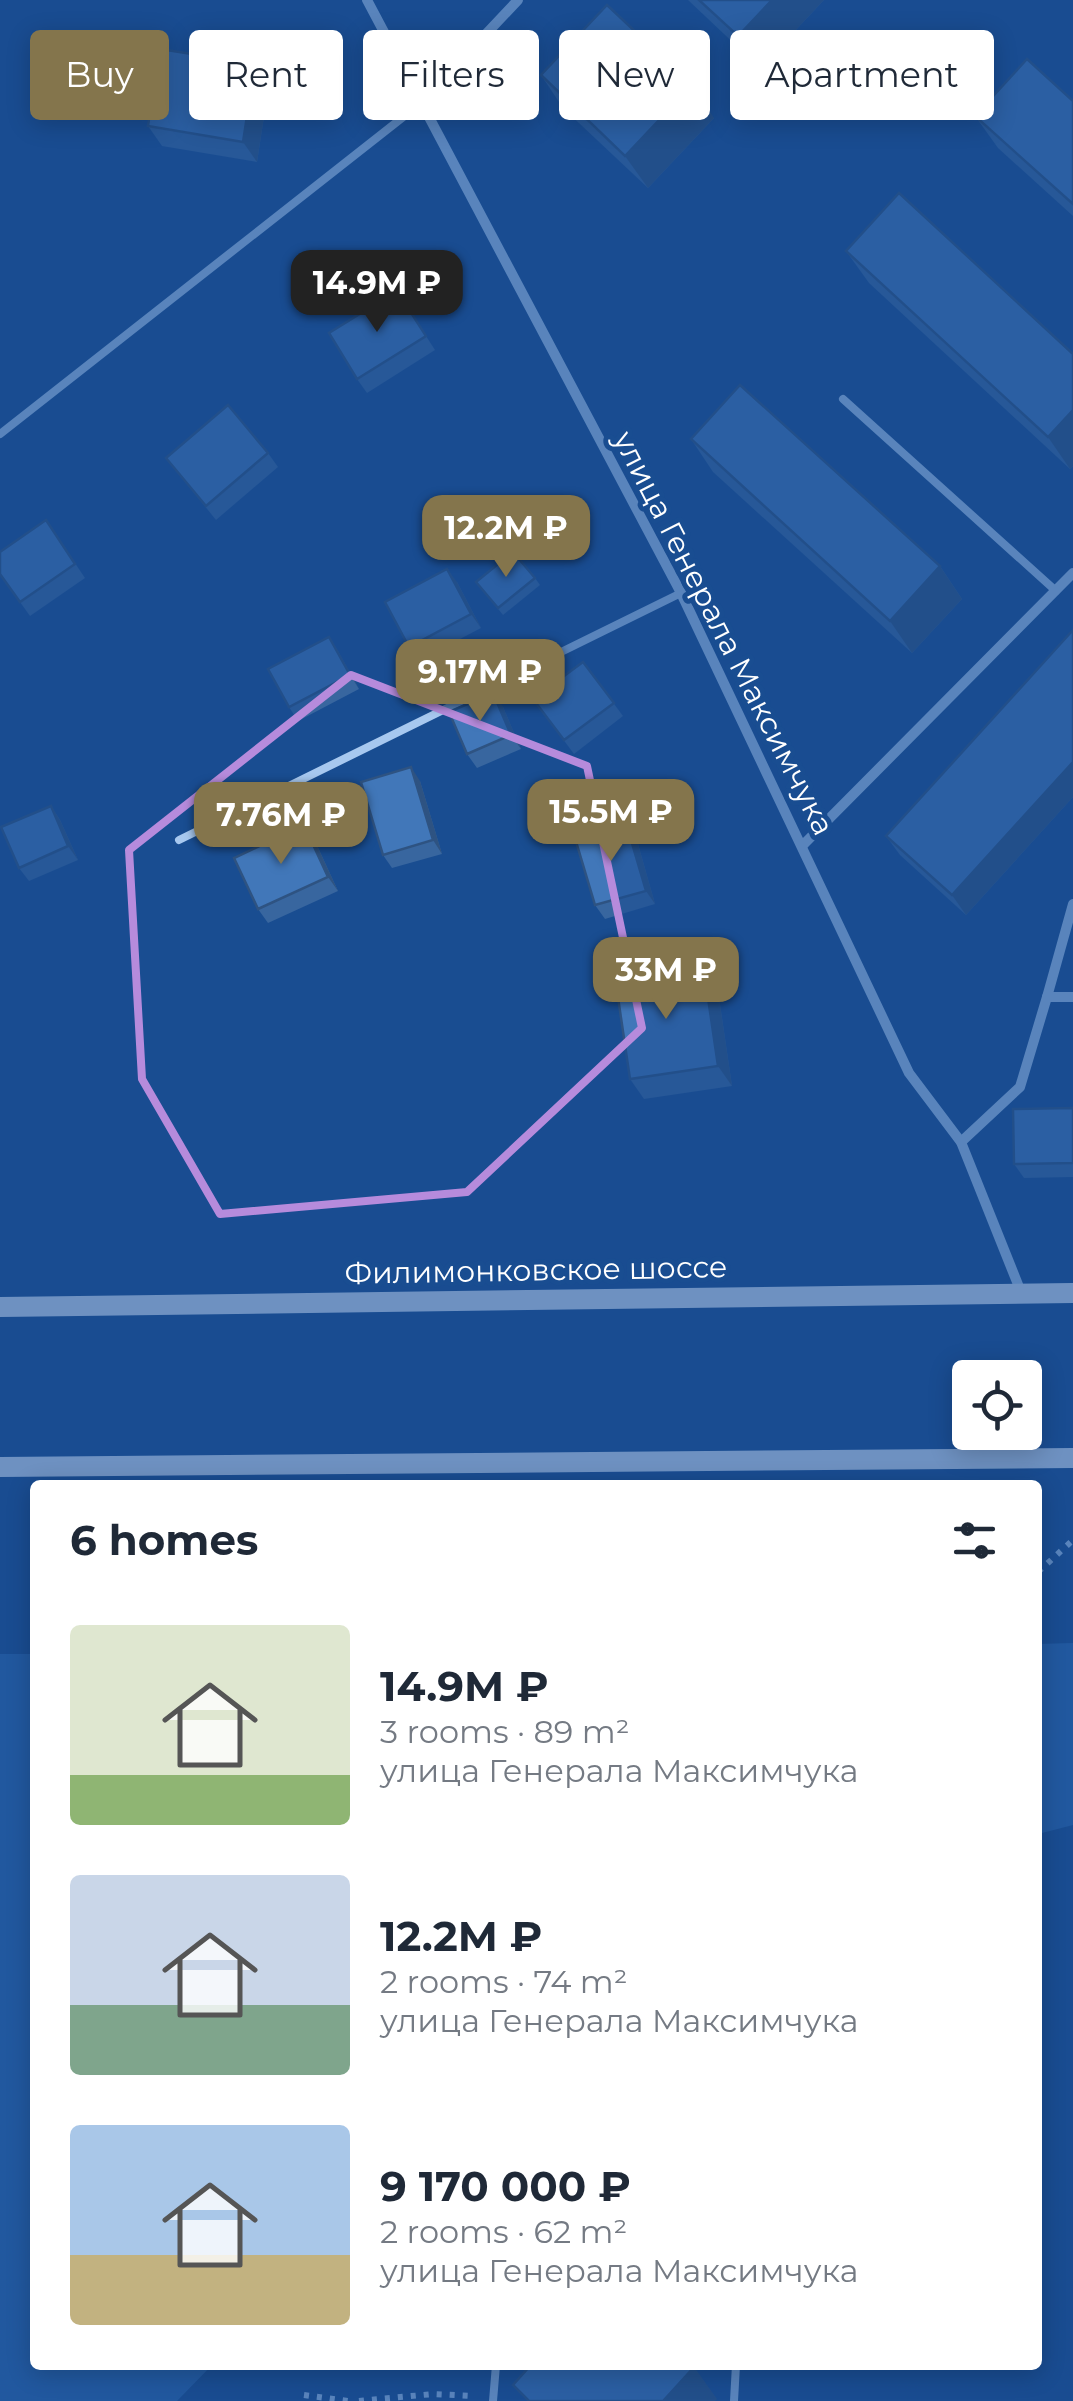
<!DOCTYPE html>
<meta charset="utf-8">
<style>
:root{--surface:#fff;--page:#f2f2f3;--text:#1f2937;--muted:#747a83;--accent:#84754c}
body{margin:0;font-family:Montserrat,sans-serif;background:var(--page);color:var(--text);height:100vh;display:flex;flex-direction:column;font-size:38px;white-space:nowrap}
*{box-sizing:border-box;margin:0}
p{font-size:32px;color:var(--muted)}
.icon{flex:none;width:55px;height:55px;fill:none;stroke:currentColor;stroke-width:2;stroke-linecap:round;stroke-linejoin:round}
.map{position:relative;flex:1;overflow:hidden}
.details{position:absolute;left:30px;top:1480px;width:1012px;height:890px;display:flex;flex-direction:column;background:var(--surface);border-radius:10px;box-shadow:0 5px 25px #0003}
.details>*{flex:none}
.top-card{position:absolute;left:30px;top:30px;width:1015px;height:90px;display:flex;gap:20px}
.tools{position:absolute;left:952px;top:1360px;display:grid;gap:20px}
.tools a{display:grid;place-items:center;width:90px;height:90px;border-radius:10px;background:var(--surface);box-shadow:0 5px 25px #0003;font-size:50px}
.price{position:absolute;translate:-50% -85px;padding:0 22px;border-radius:20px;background:var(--accent);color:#fff;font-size:32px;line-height:65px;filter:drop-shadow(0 2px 5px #0008)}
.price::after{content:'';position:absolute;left:50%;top:60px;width:30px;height:22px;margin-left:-15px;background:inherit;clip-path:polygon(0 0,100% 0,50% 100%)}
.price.on{background:#222;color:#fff}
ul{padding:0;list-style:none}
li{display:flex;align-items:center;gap:30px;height:250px;padding:0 40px}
li span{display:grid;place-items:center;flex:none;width:280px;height:200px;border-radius:10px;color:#555}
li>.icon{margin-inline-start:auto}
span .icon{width:120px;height:120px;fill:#fffc;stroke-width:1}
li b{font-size:42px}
h2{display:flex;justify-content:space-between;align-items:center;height:120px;padding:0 40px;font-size:42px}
.tag{padding:0 35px;border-radius:10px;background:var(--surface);box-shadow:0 5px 25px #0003;font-size:35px;line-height:90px}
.tag.on{background:var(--accent);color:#fff}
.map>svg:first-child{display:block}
.green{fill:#2b67af}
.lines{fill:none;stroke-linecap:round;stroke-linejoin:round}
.path{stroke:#a7c8ef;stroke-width:6;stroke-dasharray:5 8;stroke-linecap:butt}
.service{stroke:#a7c8ef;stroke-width:8}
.minor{stroke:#a7c8ef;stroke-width:10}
.secondary{stroke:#d5e5fb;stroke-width:20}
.wall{fill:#38669f}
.shaded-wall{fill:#2e5382}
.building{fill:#4177b9;stroke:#2e5382;stroke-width:2.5}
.marked{fill:none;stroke:#b68bdc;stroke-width:8;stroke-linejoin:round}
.labels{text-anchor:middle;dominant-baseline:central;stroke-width:10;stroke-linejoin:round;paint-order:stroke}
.street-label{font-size:30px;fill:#fff;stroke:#194d91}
</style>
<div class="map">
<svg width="1073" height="2401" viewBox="0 0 1073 2401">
<rect width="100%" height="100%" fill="#194d91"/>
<g class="green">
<polygon points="1073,1643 1073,1825 1038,1834 1038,1644"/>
<polygon points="0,1654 35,1654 35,2365 212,2365 177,2401 0,2401"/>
</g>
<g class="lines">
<g class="path">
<polyline points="1038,1572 1073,1540"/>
<polyline points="304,2395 348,2401"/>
<polyline points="359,2401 433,2394 472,2396"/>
</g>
<g class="service">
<polyline points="843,399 1056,591"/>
<polyline points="0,434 421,103"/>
<polyline points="179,840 681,593"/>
<polyline points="493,2401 496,2365"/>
<polyline points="734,2401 736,2365"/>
</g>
<g class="minor">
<polyline points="367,0 681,593 909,1073 961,1142 1021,1292"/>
<polyline points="421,103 518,0"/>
<polyline points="803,845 1073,573"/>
<polyline points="1047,997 1073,904"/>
<polyline points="961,1142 1020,1087 1047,997 1073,997"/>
</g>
<g class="secondary">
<polyline points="0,1307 1073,1293"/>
<polyline points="0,1467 1073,1458"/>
</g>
</g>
<g class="wall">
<polygon points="688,0 824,0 760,68"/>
<polygon points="255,64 269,84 257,162 162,146 148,126"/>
<polygon points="541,75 714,118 648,188 563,108"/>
<polygon points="1073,101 1073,216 998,148 975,116"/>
<polygon points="846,251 1073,354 1073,466 1070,469 869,283"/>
<polygon points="397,291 435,350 367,393 357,379"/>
<polygon points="691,439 940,566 962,599 912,653 713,472"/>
<polygon points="268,453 278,467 216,520 166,458"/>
<polygon points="46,520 85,578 30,616 0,574"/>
<polygon points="535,578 540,585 503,615 476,582"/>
<polygon points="457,582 481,628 418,661 409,647"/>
<polygon points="1073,630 1073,797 966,915 900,855 886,836"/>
<polygon points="329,637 338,651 359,689 298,721 289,707"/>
<polygon points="583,662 623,716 574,754 533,699"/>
<polygon points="503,707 521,749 477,768 467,754"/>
<polygon points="420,781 442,854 392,868 383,855"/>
<polygon points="51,806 60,820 78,860 29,881 19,868"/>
<polygon points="626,823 636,837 655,904 605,919 595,905"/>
<polygon points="314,839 338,891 268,923 258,909"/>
<polygon points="717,984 732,1086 644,1099 630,1079"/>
<polygon points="1073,1108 1073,1177 1024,1178 1014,1164"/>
</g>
<g class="shaded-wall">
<polygon points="772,0 824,0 760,68 738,36"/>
<polygon points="255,64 269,84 257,162 243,142"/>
<polygon points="692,85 714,118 648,188 625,156"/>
<polygon points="1073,410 1073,466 1070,469 1048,437"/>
<polygon points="940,566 962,599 912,653 890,621"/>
<polygon points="447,569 457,582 481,628 471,614"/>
<polygon points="329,637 338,651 359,689 350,675"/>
<polygon points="493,693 503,707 521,749 511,735"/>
<polygon points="1073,762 1073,797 966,915 952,895"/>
<polygon points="411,767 420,781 442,854 433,840"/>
<polygon points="51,806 60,820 78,860 68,846"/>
<polygon points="626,823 636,837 655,904 646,891"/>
<polygon points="304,825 314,839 338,891 328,877"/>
<polygon points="703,964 717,984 732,1086 718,1066"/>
<polygon points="694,2367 717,2399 715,2401 663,2401"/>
</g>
<g class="building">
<polygon points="699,0 772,0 738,36"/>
<polygon points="607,5 692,85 625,156 541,75"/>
<polygon points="160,49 255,64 243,142 148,126"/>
<polygon points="1027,59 1073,101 1073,204 975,116"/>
<polygon points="899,193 1073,354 1073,410 1048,437 846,251"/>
<polygon points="397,291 426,336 357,379 329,333"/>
<polygon points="740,385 940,566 890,621 691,439"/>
<polygon points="228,405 268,453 206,506 166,458"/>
<polygon points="46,520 75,564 20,602 0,574 0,552"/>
<polygon points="513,552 535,578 498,608 476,582"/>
<polygon points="447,569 471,614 409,647 385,602"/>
<polygon points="1073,630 1073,762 952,895 886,836"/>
<polygon points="329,637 350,675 289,707 268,669"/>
<polygon points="583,662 614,703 564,740 533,699"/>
<polygon points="493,693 511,735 467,754 449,712"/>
<polygon points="411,767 433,840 383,855 361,782"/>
<polygon points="51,806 68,846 19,868 1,827"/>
<polygon points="626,823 646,891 595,905 575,838"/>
<polygon points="304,825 328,877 258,909 234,858"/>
<polygon points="703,964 718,1066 630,1079 615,977"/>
<polygon points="1073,1108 1073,1163 1014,1164 1013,1109"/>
<polygon points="531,2365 692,2365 694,2367 663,2401 529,2401 513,2385"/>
</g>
<path d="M0 0H1073V2401H0ZM351,675L587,766L642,1028L467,1192L220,1214L142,1079L129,850Z" fill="#194d91" fill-opacity=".55" fill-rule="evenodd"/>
<path class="marked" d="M351,675L587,766L642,1028L467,1192L220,1214L142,1079L129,850Z"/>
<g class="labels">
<g class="street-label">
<text transform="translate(724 633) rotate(63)">улица Генерала Максимчука</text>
<text transform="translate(536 1270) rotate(-1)">Филимонковское шоссе</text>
</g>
</g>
</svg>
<div class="tools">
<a><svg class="icon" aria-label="locate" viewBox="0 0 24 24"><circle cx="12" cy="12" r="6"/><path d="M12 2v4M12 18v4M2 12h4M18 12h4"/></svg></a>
</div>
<b class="price on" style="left:377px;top:335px">14.9M ₽</b>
<b class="price" style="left:506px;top:580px">12.2M ₽</b>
<b class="price" style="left:480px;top:724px">9.17M ₽</b>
<b class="price" style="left:611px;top:864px">15.5M ₽</b>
<b class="price" style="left:281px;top:867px">7.76M ₽</b>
<b class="price" style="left:666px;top:1022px">33M ₽</b>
<div class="top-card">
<a class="tag on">Buy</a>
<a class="tag">Rent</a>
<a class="tag">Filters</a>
<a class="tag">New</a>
<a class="tag">Apartment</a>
</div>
<section class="details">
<h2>6 homes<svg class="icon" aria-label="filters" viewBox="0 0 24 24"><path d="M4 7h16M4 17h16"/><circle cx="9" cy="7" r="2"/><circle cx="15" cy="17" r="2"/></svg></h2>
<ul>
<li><span style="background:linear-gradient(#dfe7d0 75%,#8fb573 0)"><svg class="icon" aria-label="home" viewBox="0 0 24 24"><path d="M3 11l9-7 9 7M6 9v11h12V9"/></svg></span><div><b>14.9M ₽</b><p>3 rooms · 89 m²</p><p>улица Генерала Максимчука</p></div></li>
<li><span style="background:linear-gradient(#c9d6e8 65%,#7fa58c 0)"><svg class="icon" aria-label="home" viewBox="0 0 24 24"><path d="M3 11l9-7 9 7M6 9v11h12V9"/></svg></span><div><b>12.2M ₽</b><p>2 rooms · 74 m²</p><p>улица Генерала Максимчука</p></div></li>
<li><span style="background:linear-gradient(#a9c7e8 65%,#c2b280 0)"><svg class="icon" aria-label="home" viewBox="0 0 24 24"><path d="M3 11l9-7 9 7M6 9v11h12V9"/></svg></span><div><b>9 170 000 ₽</b><p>2 rooms · 62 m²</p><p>улица Генерала Максимчука</p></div></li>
</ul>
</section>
</div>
